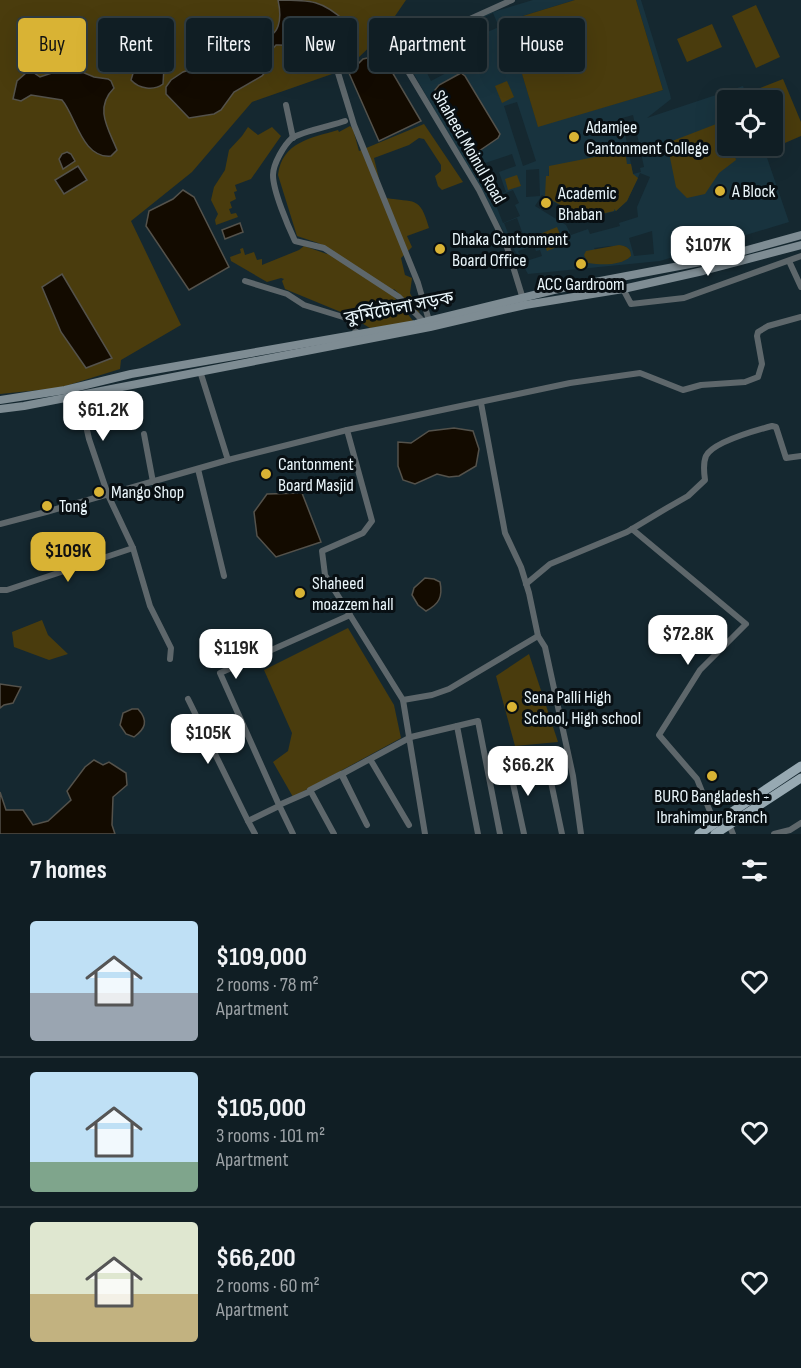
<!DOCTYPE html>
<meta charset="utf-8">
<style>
:root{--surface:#101e24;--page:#19272c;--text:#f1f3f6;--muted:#9ca2a6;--line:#303c41;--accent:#d9b334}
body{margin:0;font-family:"Sofia Sans Condensed","Noto Sans Bengali",sans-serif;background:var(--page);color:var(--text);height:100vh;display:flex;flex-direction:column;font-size:22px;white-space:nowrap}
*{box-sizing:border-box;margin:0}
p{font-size:20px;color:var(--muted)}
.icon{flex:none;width:33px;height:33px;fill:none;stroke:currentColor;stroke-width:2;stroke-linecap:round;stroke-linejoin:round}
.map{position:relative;height:834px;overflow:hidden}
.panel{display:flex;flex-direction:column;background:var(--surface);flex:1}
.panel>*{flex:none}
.banner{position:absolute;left:18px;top:18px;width:765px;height:54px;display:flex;gap:12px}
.tools{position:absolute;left:717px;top:90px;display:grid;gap:12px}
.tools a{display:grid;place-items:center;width:66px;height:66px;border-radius:6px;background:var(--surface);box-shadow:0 6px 24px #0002,0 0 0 2px var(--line);font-size:30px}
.price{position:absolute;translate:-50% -51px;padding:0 14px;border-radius:12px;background:#fff;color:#222;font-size:20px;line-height:39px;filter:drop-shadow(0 2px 3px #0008)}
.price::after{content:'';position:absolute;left:50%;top:36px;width:18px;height:14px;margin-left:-9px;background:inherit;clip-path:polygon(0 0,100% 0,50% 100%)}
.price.on{background:var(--accent);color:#111}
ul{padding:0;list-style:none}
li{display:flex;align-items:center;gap:18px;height:150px;padding:0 30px}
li+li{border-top:2px solid var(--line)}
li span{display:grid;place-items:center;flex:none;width:168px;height:120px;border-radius:6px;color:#555}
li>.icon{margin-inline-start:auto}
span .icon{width:72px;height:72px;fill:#fffc;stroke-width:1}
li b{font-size:26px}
h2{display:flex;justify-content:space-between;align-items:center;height:72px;padding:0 30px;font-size:26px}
.chip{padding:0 21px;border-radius:6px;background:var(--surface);box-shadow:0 6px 24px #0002,0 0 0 2px var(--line);font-size:21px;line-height:54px}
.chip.on{background:var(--accent);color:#111}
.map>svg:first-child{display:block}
.built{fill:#18333e;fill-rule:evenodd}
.green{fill:#4a3c0d}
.water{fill:#130b00;stroke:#54524b;stroke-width:1.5}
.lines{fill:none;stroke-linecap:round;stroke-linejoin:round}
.minor{stroke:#5e676b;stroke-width:6}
.secondary{stroke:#7e8c93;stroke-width:8}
.primary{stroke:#97a9b2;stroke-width:9}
.poi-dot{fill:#d9b334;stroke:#080f13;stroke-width:2}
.labels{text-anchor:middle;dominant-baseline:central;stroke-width:6;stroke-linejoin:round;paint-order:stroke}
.poi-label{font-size:18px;fill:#eaf6fb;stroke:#080f13;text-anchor:start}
.street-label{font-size:18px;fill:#eaf6fb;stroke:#080f13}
</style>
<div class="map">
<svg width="801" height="834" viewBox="0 0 801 834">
<rect width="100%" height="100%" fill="#152830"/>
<path class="built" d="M533,0H575L506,21L538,126L663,90L636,0H641L670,94L671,99L647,118L743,86L748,100H728V146H763L789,222L660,261L528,274L406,60L468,23L493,12ZM493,13L499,27L478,36L472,23ZM440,41L447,54L433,61L427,48ZM443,59L450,71L431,81L425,69ZM463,73L500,134L476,153L435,90ZM517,102L536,161L523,166L504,106ZM633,115L644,167L640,168L641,172L633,174L622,118ZM512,154L516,166L499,172L506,192L494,196L482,164ZM618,166L582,215L548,196L549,169ZM539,169L540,196L526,197V170ZM640,173L650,177L637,207L638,217L619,223L620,226L590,234L588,229L571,235L566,225L535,206L542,195L583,219L616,211L627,201ZM513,190L519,203L515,205L520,216L503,223L493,198ZM517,218L526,243L514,248L504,223ZM652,231L654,254L634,256L629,238ZM534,246L536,251L540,250L542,256L523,262L518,251ZM610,246H625L630,250L631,256L623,261L604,264L594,248Z"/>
<g class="green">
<polygon points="0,0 406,0 382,35 357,59 332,74 252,102 192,172 131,221 181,325 121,360 120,369 59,388 0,394"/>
<polygon points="575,0 636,0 663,90 538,127 506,21"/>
<polygon points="756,5 780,57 756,68 732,16"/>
<polygon points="712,24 722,47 687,62 677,39"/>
<polygon points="783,79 801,122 801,136 771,149 769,146 772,146 772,100 750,100 747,93"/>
<polygon points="507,81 514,97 502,103 495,86"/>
<polygon points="724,121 727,131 728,146 732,146 736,160 719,173 705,194 687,198 676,187 667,143"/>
<path d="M424,124L463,182L442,190L438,186L435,176L441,171V165L424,139L419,138L409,145L374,158L380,183L386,198C414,203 420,195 429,228L407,236L412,247L401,258L405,275L412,278L410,293L420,314L394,289L391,293L414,322L370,328L348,315L285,289L282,281L284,279L281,278L267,282L231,261L230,257L241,253L240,249L243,248L245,255L254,252L257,260L262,259V265L299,250L304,246L327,254L334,251L318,243L297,236L278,175C282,142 311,138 338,130L339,132L350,126L353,129L359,151Z"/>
<polygon points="248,127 258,135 272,127 281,136 251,179 235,185 237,191 234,192 236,199 230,202 232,208 229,209 231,214 236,213 238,217 216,225 215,220 218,214 211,200 214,187 225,170 229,150 242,136"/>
<polygon points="625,151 627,164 631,164 633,174 638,178 627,201 616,211 614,209 614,211 584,218 583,215 582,217 548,198 548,196 545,196 546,176 549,176 549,166"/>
<polygon points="517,175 521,186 508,190 505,179"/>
<polygon points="557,227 564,244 547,251 540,234"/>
<path d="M619,245C626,246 631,248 631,256C621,266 602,265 588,263L584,255L586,251Z"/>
<polygon points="42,620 48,635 68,654 49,660 14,647 12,632"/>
<polygon points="348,628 394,705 401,738 293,797 273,762 288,751 292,733 264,670"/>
<polygon points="529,654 558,742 515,746 496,676"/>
</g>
<g class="water">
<path d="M278,0C311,0 322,0 346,22V27C316,60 312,44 276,45L271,51V62L267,70L262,76L234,92L221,110L214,114L189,118L166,94V87L171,80L183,72L201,66L238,37C244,37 250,39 257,39C281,39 282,18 278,0Z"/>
<path d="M153,51L158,53L164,67L163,84C154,91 139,89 131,80C135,67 138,53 153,51Z"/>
<polygon points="376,56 388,65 421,121 379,141 349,73 363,59"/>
<path d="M70,67L94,77L108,79L111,81L114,88C94,108 108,128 117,150L111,156C82,159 76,116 62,100L31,95L21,101L13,99L17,81L26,73H34L40,77Z"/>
<polygon points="461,73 465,76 500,134 498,138 476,153 435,90 439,85"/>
<polygon points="67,152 71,154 75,161 63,169 59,159 62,154"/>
<polygon points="78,166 87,180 64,194 55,180"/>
<polygon points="183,190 194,197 229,267 189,290 146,226 149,211 173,199"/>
<polygon points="240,223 243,232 225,239 222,230"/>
<polygon points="62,274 112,358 86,368 61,332 42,287"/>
<polygon points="454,428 473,431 479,449 476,466 459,476 449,477 437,474 415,484 403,480 398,466 398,442 411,443 429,431"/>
<polygon points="302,493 321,542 276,557 257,536 254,512 267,494"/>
<path d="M425,578L434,579L440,582C443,597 439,604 426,611L418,605L412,595L414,588Z"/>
<polygon points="0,684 21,687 13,703 4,705 0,708"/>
<path d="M132,709H138C149,721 145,729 134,737L126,734L120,725L123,713Z"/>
<polygon points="94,760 103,765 109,762 126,773 127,785 113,797 112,825 115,834 0,834 0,792 6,810 23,810 33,825 48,821 71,800 67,791 85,767"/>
</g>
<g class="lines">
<g class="minor">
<polyline points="512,0 408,47 403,53 402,58 406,68 479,190 507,247 523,299"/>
<polyline points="335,63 354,125 418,283 430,324"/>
<polyline points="286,105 293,138"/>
<path d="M345,121C334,125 300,132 292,138C284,145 273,164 273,175C273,191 288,226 295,241L324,248L399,297L425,323"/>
<polyline points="789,261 801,287"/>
<polyline points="245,281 287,294 304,305 343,317 355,324 356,338"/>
<polyline points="623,289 631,304 684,298 801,256"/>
<polyline points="200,371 228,460"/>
<polyline points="79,395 89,439 108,495 133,548 150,606 171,648 170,659"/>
<polyline points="481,403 505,533 521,567 529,593 538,636 545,647 573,776 581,834"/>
<polyline points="347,430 372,521 363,533 322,551 325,575 403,700 425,834"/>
<polyline points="144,434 153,482"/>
<polyline points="198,469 224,576"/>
<polyline points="0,524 46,512 228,460 347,430 570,383 640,373 683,390 701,385 745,382 758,377 762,364 757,336 758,332 768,326 801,317"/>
<polyline points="632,529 746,624 700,670 659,735 697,779 715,824"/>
<path d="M526,584L550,564L627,532L667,508L688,496L705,480C704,473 703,463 706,456C713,442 757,430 772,426L776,427L786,458L801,456"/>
<polyline points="0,590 7,590 133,548"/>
<polyline points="188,699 248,821"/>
<polyline points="403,700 432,695 449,689 538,636"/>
<polyline points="457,726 478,834"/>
<polyline points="547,763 562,834"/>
<polyline points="509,765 524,834"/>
<polyline points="279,805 220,673 350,615"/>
<polyline points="729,824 733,834"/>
<polyline points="255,834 248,821 279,806 279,807"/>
<polyline points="293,834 279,805 311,791"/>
<polyline points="334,834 310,790 341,774 367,825 342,774 370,759 409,825 370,759 411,737 478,721 500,834"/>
<polyline points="774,834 790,830 801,823"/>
</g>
<g class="secondary">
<polyline points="0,400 65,390 131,374 416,324 558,289 711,260 801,235"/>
<polyline points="0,409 24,406 430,327 525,305 623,289 703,271 801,245"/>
</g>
<g class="primary">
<polyline points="699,834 801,766"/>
<polyline points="715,834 801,778"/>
</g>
</g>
<g class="poi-dot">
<circle cx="574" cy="137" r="6"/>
<circle cx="720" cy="191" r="6"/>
<circle cx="546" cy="203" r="6"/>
<circle cx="440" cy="249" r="6"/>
<circle cx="581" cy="264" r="6"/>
<circle cx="266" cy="474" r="6"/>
<circle cx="99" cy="492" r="6"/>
<circle cx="47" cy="506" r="6"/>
<circle cx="300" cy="593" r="6"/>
<circle cx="512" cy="707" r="6"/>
<circle cx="712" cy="776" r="6"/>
</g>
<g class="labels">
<g class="poi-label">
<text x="586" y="127">Adamjee<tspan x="586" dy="21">Cantonment College</tspan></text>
<text x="732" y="191">A Block</text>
<text x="558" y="193">Academic<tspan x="558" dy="21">Bhaban</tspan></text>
<text x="452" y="239">Dhaka Cantonment<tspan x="452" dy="21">Board Office</tspan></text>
<text x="581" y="284" text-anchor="middle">ACC Gardroom</text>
<text x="278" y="464">Cantonment<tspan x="278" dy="21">Board Masjid</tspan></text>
<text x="111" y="492">Mango Shop</text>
<text x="59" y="506">Tong</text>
<text x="312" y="583">Shaheed<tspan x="312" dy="21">moazzem hall</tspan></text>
<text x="524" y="697">Sena Palli High<tspan x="524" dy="21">School, High school</tspan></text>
<text x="712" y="796" text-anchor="middle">BURO Bangladesh -<tspan x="712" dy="21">Ibrahimpur Branch</tspan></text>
</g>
<g class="street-label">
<text transform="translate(469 147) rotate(60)">Shaheed Moinul Road</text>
<text transform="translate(399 308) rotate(-11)">কুর্মিটোলা সড়ক</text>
</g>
</g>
</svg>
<div class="tools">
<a><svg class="icon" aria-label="locate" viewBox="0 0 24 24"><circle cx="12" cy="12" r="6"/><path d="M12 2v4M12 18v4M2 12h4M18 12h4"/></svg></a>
</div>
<b class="price" style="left:708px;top:277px">$107K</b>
<b class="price" style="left:103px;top:442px">$61.2K</b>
<b class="price on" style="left:68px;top:583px">$109K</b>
<b class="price" style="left:688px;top:666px">$72.8K</b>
<b class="price" style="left:236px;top:680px">$119K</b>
<b class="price" style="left:208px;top:765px">$105K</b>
<b class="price" style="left:528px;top:797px">$66.2K</b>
<div class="banner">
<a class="chip on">Buy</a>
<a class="chip">Rent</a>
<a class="chip">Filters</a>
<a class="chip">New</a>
<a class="chip">Apartment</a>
<a class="chip">House</a>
</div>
</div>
<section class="panel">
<h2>7 homes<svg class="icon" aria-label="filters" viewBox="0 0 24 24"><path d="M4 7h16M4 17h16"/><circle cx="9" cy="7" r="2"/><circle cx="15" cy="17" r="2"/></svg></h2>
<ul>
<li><span style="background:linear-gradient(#bfe0f5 60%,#9aa5b1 0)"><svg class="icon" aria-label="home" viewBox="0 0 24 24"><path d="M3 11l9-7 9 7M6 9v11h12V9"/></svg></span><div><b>$109,000</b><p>2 rooms · 78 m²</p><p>Apartment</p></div><svg class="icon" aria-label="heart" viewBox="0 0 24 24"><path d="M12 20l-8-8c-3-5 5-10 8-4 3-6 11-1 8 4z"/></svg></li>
<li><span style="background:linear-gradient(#bfe0f5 75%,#7fa58c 0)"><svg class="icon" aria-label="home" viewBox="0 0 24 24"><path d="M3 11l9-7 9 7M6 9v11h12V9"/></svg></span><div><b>$105,000</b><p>3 rooms · 101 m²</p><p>Apartment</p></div><svg class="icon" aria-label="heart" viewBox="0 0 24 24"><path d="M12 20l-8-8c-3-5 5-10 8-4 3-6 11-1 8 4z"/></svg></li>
<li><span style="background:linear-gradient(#dfe7d0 60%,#c2b280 0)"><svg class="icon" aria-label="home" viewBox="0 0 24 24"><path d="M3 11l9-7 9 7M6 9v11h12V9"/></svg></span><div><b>$66,200</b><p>2 rooms · 60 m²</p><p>Apartment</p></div><svg class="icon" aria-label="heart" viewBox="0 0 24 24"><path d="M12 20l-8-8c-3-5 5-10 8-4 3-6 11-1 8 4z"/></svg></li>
</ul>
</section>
